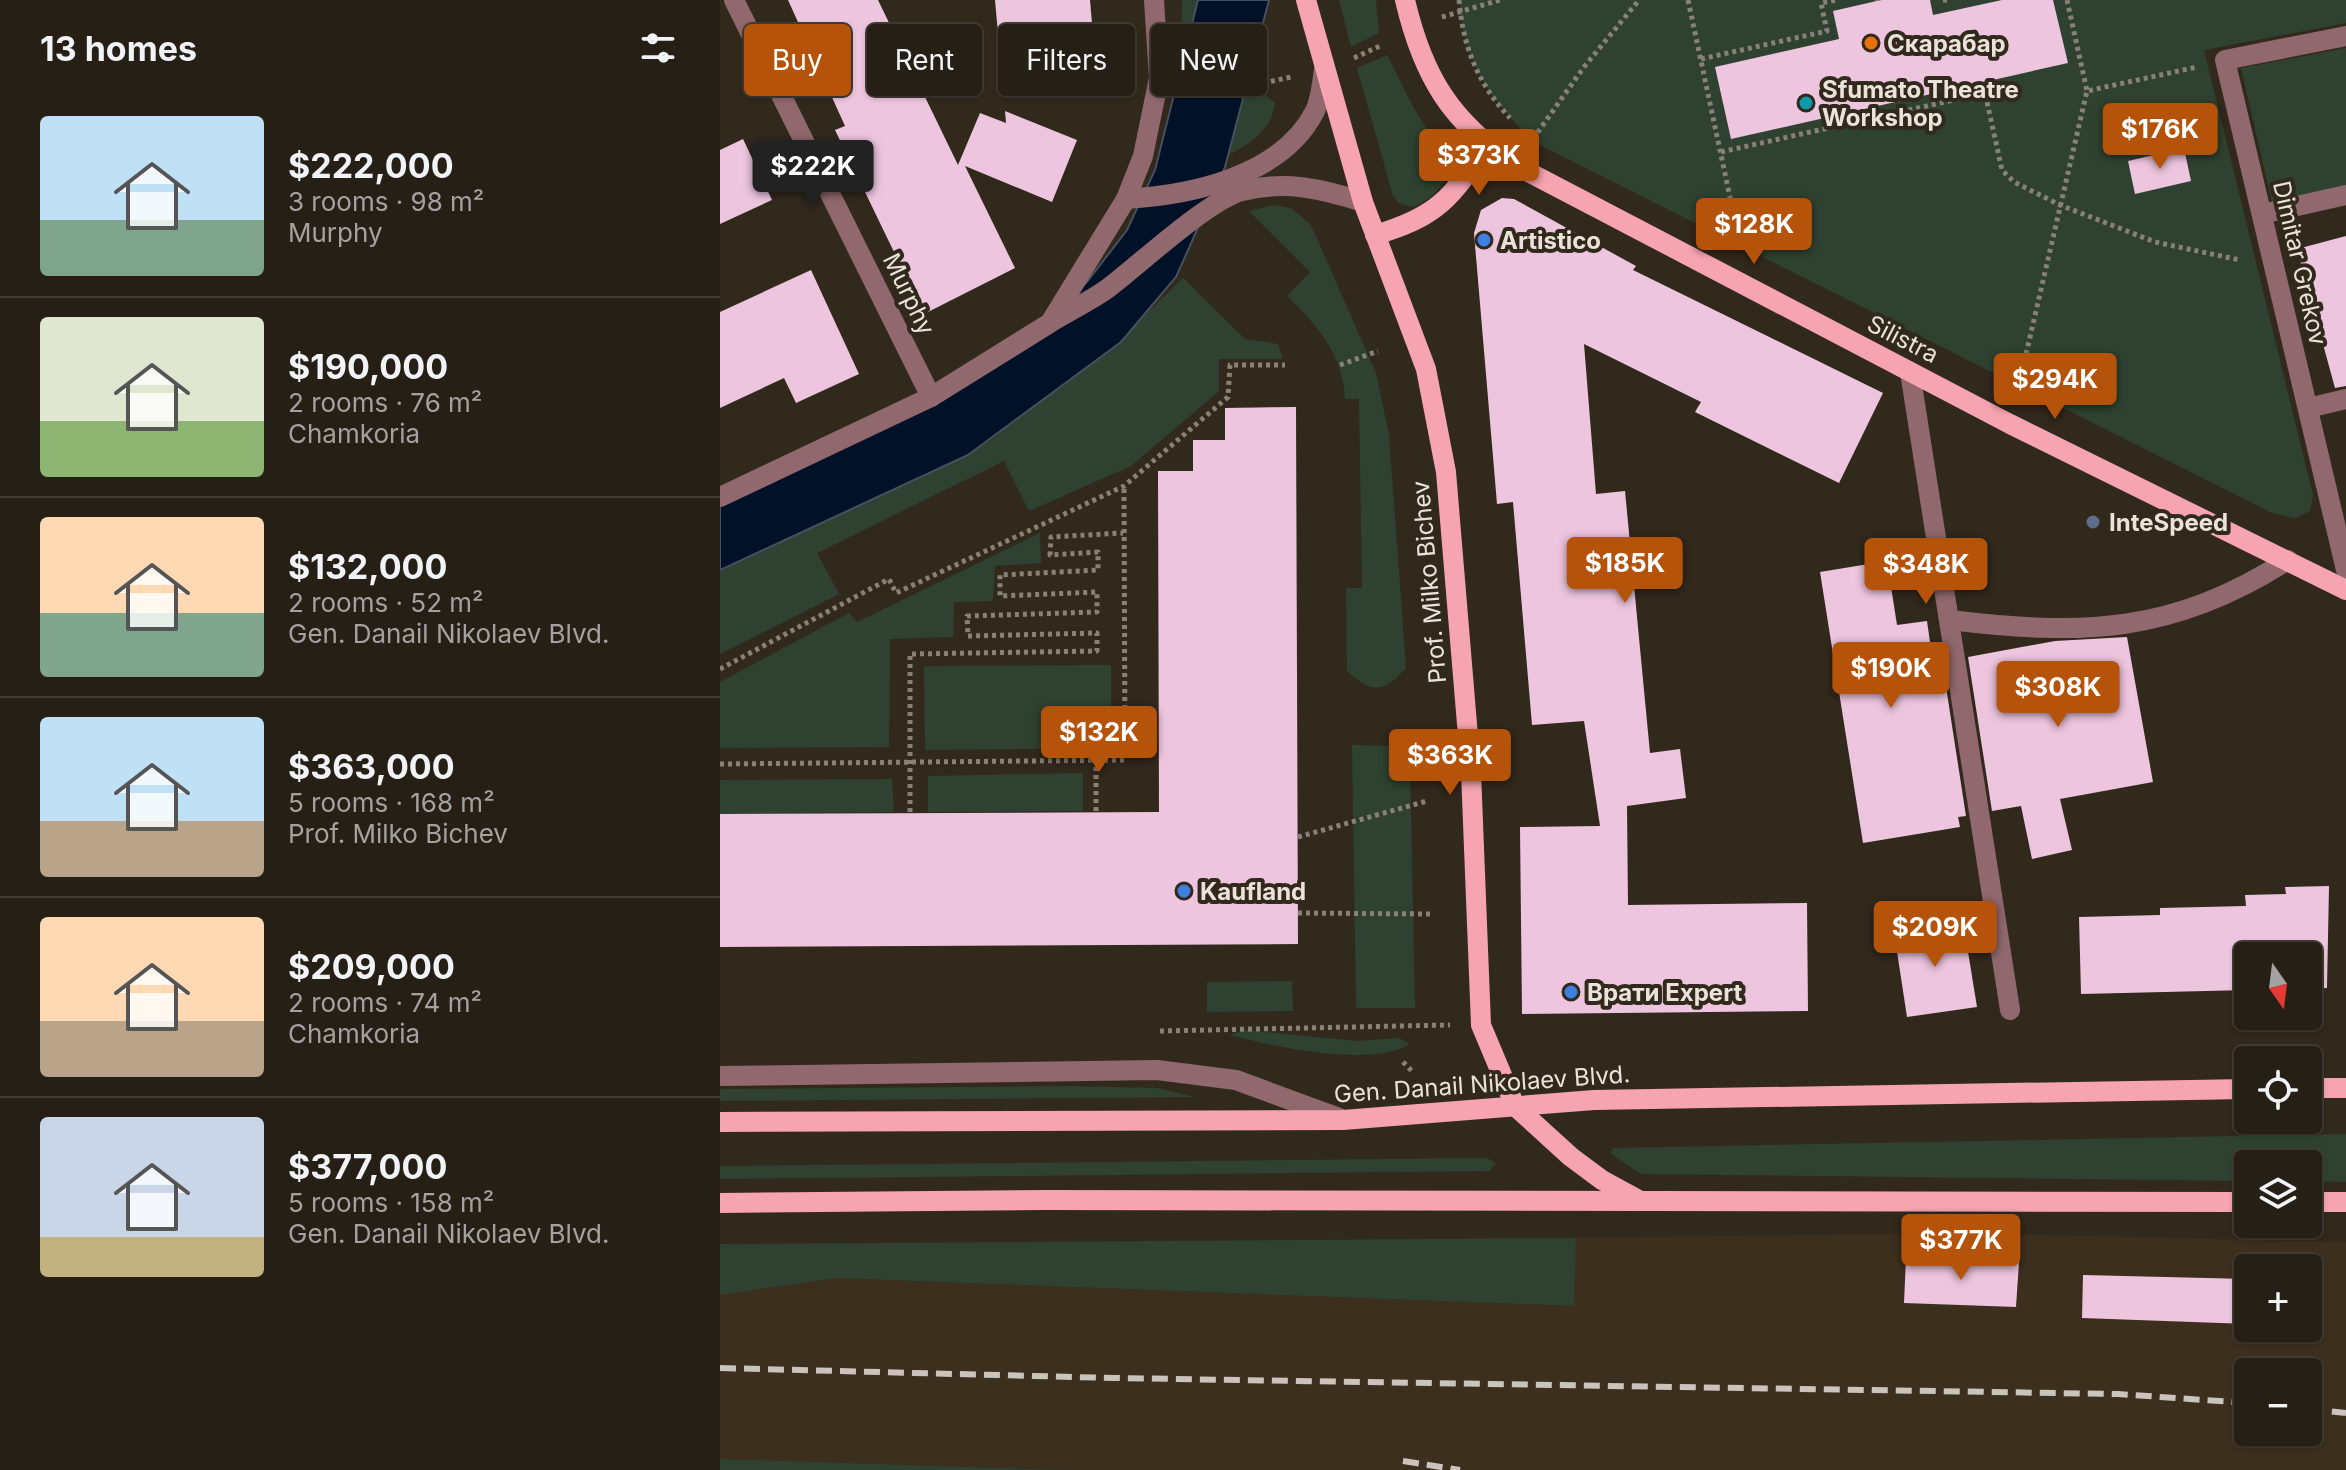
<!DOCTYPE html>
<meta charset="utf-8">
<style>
:root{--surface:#261f16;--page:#322c23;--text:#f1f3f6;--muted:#a4a2a1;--line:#423d35;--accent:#b45309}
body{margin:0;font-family:Inter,sans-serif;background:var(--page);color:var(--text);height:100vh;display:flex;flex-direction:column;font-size:30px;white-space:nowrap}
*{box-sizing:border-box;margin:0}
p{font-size:26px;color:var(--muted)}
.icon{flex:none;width:44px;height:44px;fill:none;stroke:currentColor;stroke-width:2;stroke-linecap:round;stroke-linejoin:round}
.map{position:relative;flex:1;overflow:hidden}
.panel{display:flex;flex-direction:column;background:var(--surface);width:720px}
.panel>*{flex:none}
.hud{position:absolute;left:24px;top:24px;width:760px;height:72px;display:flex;gap:16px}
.needle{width:52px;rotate:166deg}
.controls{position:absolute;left:1514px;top:942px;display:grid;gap:16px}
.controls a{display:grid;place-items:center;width:88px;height:88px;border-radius:8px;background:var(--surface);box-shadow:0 2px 6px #0004,0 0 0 2px var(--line);font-size:40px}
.price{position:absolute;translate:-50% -68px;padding:0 18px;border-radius:8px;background:var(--accent);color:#fff;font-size:26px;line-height:52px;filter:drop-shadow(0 2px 4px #0008)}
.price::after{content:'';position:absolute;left:50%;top:48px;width:24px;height:18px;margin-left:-12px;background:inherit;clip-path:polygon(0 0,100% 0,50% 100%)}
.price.on{background:#222;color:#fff}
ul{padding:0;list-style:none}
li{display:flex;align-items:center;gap:24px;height:200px;padding:0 40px}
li+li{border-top:2px solid var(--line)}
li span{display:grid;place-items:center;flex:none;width:224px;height:160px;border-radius:8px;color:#555}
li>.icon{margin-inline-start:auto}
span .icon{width:96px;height:96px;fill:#fffc;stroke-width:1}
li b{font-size:34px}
h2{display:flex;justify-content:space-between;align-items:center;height:96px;padding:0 40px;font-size:34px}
.tag{padding:0 28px;border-radius:8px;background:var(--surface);box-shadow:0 2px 6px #0004,0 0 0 2px var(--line);font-size:28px;line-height:72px}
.tag.on{background:var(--accent);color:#fff}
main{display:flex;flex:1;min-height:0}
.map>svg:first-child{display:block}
.built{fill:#3d2f1e;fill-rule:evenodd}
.green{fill:#2f4231}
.water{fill:#001128;stroke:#46505e;stroke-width:2}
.building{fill:#edc5de}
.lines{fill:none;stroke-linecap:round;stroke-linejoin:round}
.path{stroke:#898177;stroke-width:5;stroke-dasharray:4 4;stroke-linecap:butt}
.minor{stroke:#90686e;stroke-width:20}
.major{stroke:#f6a4b2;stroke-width:20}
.rail{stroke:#cbc4bc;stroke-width:6;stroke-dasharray:16 8;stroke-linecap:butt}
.food-dot{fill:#e8710a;stroke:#32291d;stroke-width:3}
.culture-dot{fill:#0f9aa8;stroke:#32291d;stroke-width:3}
.shop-dot{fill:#3f7fe0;stroke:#32291d;stroke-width:3}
.service-dot{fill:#5c6f8a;stroke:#32291d;stroke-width:3}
.labels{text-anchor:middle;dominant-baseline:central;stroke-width:8;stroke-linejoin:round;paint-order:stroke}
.poi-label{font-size:24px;font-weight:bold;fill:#e9e3db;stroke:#32291d;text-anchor:start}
.street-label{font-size:24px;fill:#e9e3db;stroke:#32291d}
</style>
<main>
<section class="panel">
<h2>13 homes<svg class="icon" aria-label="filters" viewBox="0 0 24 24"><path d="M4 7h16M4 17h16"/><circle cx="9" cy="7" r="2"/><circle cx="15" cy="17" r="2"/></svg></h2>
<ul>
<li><span style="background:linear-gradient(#bfe0f5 65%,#7fa58c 0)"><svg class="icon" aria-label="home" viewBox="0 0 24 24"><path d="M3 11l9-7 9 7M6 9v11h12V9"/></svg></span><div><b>$222,000</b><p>3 rooms · 98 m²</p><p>Murphy</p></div></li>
<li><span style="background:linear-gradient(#dfe7d0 65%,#8fb573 0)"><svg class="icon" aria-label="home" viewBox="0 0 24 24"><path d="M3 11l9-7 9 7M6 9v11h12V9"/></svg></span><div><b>$190,000</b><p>2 rooms · 76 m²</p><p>Chamkoria</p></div></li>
<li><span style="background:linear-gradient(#ffd9b3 60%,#7fa58c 0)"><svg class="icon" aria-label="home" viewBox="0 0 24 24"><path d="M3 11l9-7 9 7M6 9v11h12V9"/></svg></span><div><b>$132,000</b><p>2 rooms · 52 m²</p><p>Gen. Danail Nikolaev Blvd.</p></div></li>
<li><span style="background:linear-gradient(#bfe0f5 65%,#b9a48a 0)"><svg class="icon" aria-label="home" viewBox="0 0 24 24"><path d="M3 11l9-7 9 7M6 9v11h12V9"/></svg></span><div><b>$363,000</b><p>5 rooms · 168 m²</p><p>Prof. Milko Bichev</p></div></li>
<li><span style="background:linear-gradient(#ffd9b3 65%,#b9a48a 0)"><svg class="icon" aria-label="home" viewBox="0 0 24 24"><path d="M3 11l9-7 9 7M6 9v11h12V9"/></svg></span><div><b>$209,000</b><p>2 rooms · 74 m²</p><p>Chamkoria</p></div></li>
<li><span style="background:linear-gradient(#c9d6e8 75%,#c2b280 0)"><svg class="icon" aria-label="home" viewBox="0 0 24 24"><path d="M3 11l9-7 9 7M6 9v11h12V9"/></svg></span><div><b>$377,000</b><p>5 rooms · 158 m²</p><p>Gen. Danail Nikolaev Blvd.</p></div></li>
</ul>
</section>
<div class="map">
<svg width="1626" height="1470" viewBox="0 0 1626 1470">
<rect width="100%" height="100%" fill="#32291d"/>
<path class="built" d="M1240,1233L1626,1242V1470H346L0,1459V1295L116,1278L853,1306L856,1238ZM1528,1268H1588V1328H1528ZM1528,1372H1588V1432H1528Z"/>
<g class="green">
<polygon points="462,0 526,0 548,75 461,73"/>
<polygon points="619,0 656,0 659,33 631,47"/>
<path d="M739,0H1626V23L1484,50L1593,495L1590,511L1575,518L1552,513L812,141C770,96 743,65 739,0Z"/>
<polygon points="1626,48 1626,195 1554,211 1521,68"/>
<path d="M667,55C679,78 689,101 703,123C709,133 721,143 725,154C734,179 714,198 693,207L680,204L673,196L637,68Z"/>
<path d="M461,89L542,92L555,103C550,143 507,154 475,171Z"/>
<path d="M554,205L571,208L591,225L656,373L669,435L686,668C663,693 652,694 627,671L626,588H642L639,399H625C623,354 598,326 567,296L590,272L529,211Z"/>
<polygon points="463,278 525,339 558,344 563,359 499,359 499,391 411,466 309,511 284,461 97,553 119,594 0,654 0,571 271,440 430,310"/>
<polygon points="320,533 321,563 275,566 273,601 234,602 233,637 170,639 169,747 0,748 0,682 129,613 137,622"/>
<polygon points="391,665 391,748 205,750 204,666"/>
<polygon points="632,745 676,746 690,764 695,1008 636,1008"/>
<polygon points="363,773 363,811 208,812 208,776"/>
<polygon points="172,779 174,812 0,814 0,780"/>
<polygon points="572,981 573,1011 487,1012 487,982"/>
<path d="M523,1030L637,1041L679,1038L690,1044C652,1068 554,1047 511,1035Z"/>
<polygon points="355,1086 437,1088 475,1097 0,1101 0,1089"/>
<polygon points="1626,1134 1626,1182 1588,1181 1588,1164 1528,1164 1528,1181 921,1174 890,1153 893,1148"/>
<polygon points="767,1158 776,1163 769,1171 0,1179 0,1166"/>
<polygon points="856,1238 854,1306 116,1278 0,1295 0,1244"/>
<polygon points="0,1459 344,1470 346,1470 0,1470"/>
</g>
<polygon class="water" points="478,0 549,0 505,167 456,277 401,342 248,455 0,570 0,500 228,393 367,282 407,230 435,170"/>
<g class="building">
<polygon points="68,0 158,0 238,165 260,113 286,123 285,111 357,140 332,202 245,166 295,268 204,314 115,130 125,126"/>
<polygon points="275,0 370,0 375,58 281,67"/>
<polygon points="1161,0 1210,0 1213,15 1282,0 1333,0 1348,63 1011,139 995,67 1119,39 1113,11"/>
<polygon points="23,139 52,200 0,224 0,150"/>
<polygon points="1464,148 1471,181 1415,194 1408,161"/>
<polygon points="782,198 794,199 916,266 913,270 1163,393 1119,483 975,412 981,402 864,344 876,494 905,491 930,753 960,749 966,798 907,806 908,905 1087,903 1088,1011 802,1014 800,827 880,826 864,721 812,725 793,502 777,504 754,233 761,210"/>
<polygon points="1626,236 1626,386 1615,388 1577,249"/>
<polygon points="91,270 139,374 76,403 64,378 0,408 0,312"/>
<polygon points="576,407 578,944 0,947 0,814 439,812 438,471 473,471 473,440 505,440 505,408"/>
<polygon points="1167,561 1177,625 1207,621 1213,663 1222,661 1246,816 1238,817 1240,827 1143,843 1100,572"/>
<polygon points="1407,637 1433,782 1340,799 1352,850 1312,859 1301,806 1272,811 1248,657 1335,641"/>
<polygon points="1609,886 1607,988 1588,989 1588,956 1528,956 1528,990 1361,994 1359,917 1440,915 1440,908 1526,906 1525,895 1566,894 1565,887"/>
<polygon points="1243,921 1257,1007 1187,1017 1174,932"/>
<polygon points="1186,1258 1299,1262 1296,1307 1184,1303"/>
<polygon points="1363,1275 1528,1279 1528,1324 1362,1318"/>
</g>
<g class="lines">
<g class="path">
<path d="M739,0C743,47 758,84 790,118"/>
<polyline points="968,0 1021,249"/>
<polyline points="1158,0 1158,1"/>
<polyline points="1223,0 1228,0"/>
<polyline points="1347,0 1367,91"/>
<polyline points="722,17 780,0"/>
<polyline points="634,58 662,45"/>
<polyline points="981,59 1107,31 1101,3 1117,0"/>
<polyline points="471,80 548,82 571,77"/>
<polyline points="813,139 864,67 919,0"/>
<polyline points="1001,152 1265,93 1282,170 1294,182 1340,205 1435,242 1520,260"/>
<polyline points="620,365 658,351"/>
<polyline points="1297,393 1367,91 1477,67"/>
<polyline points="0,669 169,579 176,593 404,486 508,397 510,365 565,365"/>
<polyline points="0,764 405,760 404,486"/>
<polyline points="376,811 376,760"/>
<polyline points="190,812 190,654 377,651 377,633 248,636 247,616 377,612 377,592 280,596 280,575 378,570 378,552 330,555 331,537 403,533"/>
<polyline points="578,837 707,801"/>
<polyline points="578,913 712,914"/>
<polyline points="440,1031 730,1025"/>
<polyline points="683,1062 692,1071"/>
</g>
<g class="minor">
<polyline points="14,0 211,397"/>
<polyline points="1626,36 1505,60 1626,570"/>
<path d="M406,199C472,195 562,176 595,111C601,99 602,82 604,69"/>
<polyline points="1542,214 1626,195"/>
<path d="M333,321C351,310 370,301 387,289C419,265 487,201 522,191C565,180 603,189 643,202"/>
<polyline points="1190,372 1290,1010"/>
<polyline points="1588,408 1626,399"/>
<polyline points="0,497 211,397 330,323 406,199 423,156 439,78 434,0"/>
<path d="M1230,620C1362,636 1453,634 1568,560"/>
<polyline points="0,1076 437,1070 516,1080 619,1118"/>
</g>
<g class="major">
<polyline points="586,0 643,202 706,369 726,472 751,772 761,1025 795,1106 851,1157 882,1180 917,1199"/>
<path d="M685,0C703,77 731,122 797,166L1290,424L1626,590"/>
<path d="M655,235C717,217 732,198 766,145"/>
<polyline points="1588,1088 1626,1088"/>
<polyline points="0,1122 623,1120 874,1100 1528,1089"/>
<polyline points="1588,1202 1626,1202"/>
<polyline points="0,1203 324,1200 1528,1202"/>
</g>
<g class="rail">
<polyline points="0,1368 393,1378 1398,1394 1528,1403"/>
<polyline points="1588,1409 1626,1413"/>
<polyline points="683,1461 740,1470"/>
</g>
</g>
<circle class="food-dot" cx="1151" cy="43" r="8"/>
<circle class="culture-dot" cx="1086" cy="103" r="8"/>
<g class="shop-dot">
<circle cx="764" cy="240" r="8"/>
<circle cx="464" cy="891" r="8"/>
<circle cx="851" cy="992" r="8"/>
</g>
<circle class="service-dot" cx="1373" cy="522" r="8"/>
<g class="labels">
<g class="poi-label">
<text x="1167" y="43">Скарабар</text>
<text x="1102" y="89">Sfumato Theatre<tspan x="1102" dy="28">Workshop</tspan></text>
<text x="780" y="240">Artistico</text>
<text x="1389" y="522">InteSpeed</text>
<text x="480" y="891">Kaufland</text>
<text x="867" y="992">Врати Expert</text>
</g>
<g class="street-label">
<text transform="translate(1580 263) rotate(77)">Dimitar Grekov</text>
<text transform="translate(189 294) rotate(64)">Murphy</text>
<text transform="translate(1183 339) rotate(27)">Silistra</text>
<text transform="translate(709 582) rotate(-95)">Prof. Milko Bichev</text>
<text transform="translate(762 1084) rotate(-4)">Gen. Danail Nikolaev Blvd.</text>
</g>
</g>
</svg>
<div class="controls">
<a><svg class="needle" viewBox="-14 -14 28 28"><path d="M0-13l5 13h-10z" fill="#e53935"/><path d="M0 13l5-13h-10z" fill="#a4a2a1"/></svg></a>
<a><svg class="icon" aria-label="locate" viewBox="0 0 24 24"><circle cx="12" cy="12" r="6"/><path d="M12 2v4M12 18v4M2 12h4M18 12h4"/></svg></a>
<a><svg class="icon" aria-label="layers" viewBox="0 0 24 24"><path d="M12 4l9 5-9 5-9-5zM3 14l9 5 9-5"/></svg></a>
<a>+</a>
<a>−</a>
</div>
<b class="price" style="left:1440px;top:171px">$176K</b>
<b class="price" style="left:759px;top:197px">$373K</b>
<b class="price on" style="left:93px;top:208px">$222K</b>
<b class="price" style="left:1034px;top:266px">$128K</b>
<b class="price" style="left:1335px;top:421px">$294K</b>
<b class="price" style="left:905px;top:605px">$185K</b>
<b class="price" style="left:1206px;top:606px">$348K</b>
<b class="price" style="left:1171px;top:710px">$190K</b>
<b class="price" style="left:1338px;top:729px">$308K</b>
<b class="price" style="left:379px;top:774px">$132K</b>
<b class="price" style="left:730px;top:797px">$363K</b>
<b class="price" style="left:1215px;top:969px">$209K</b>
<b class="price" style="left:1241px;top:1282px">$377K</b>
<div class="hud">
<a class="tag on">Buy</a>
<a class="tag">Rent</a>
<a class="tag">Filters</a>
<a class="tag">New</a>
</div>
</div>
</main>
